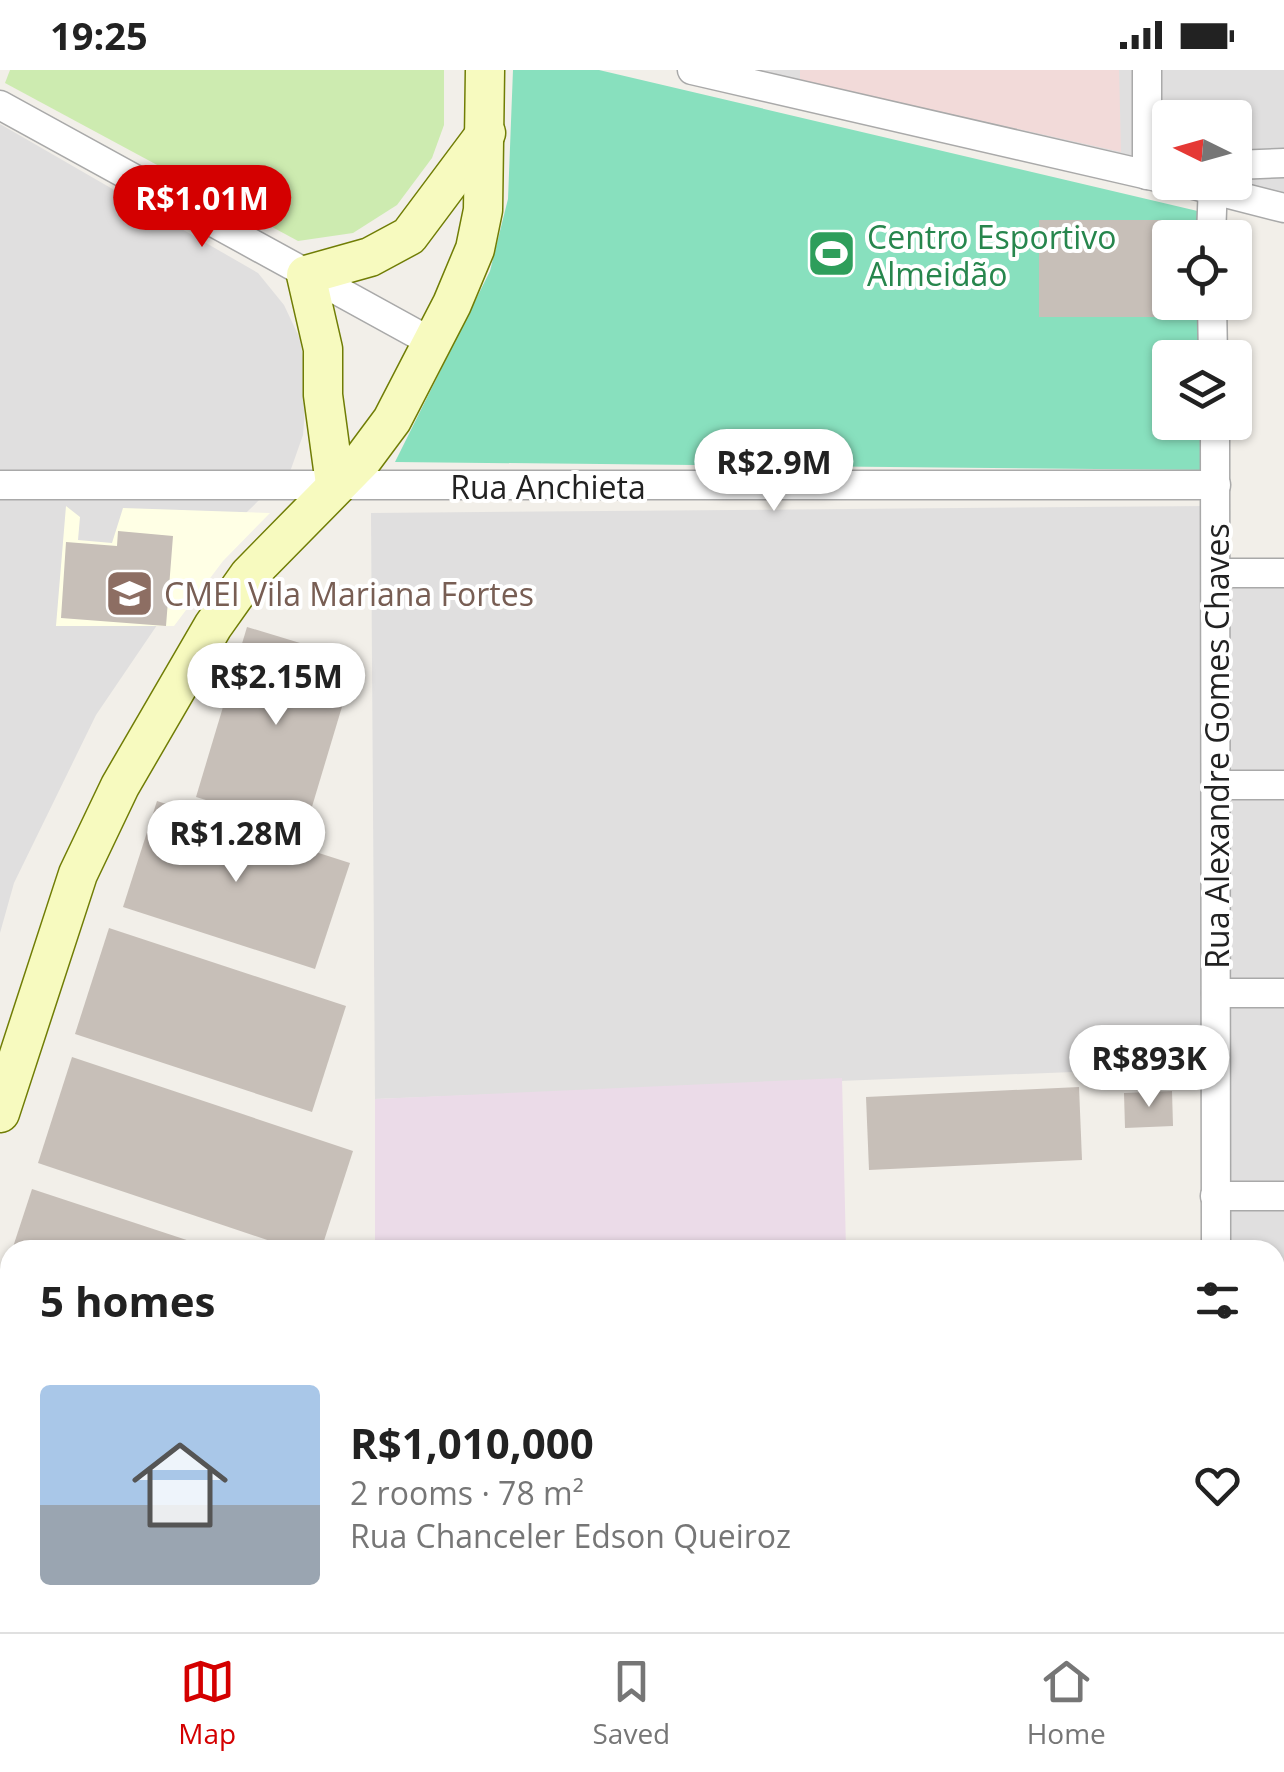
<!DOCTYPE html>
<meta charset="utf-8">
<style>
:root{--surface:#fff;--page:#f6f6f6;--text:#222;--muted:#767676;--line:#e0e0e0;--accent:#d40000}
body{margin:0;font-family:"Open Sans",sans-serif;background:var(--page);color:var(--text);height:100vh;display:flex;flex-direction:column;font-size:38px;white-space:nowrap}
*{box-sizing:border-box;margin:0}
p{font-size:32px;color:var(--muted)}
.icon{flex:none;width:55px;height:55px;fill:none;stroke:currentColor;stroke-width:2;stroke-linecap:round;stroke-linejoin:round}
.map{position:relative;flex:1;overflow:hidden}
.details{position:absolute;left:0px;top:1170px;width:1285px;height:392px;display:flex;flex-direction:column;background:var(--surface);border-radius:30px 30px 0 0;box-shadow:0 2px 8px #0004}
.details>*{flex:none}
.needle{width:65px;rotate:275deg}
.controls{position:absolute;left:1152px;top:30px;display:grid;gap:20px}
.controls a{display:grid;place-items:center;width:100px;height:100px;border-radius:10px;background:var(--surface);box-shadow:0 2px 8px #0004;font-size:50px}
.price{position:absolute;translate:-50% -85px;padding:0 22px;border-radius:35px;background:#fff;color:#222;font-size:32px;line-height:65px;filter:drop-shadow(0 2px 5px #0008)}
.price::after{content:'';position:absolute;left:50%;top:60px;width:30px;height:22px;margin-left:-15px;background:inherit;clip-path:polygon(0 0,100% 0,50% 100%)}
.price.selected{background:var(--accent);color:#fff}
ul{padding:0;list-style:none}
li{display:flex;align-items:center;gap:30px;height:250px;padding:0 40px}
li+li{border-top:2px solid var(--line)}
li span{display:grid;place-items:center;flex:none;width:280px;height:200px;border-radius:10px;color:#555}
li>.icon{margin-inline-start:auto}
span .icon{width:120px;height:120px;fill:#fffc;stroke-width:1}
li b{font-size:42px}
h2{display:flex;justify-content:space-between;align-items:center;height:120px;padding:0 40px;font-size:42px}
.status{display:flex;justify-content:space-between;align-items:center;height:70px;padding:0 50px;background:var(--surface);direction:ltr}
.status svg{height:28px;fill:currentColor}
.tab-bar{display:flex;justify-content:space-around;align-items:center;height:140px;border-top:2px solid var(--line);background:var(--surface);font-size:28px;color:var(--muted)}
.tab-bar a{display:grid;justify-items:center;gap:5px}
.tab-bar .selected{color:var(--accent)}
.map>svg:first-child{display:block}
.residential{fill:#e0dfdf}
.commercial{fill:#f2dad9}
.industrial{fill:#ebdbe8}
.education{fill:#ffffe5}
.grass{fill:#cdebb0}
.pitch{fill:#88e0be}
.building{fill:#c7bfb8}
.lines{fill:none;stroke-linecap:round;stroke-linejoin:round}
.lane-casing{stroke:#a9a9a9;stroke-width:18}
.street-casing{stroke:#a9a9a9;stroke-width:31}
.secondary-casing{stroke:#707d05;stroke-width:41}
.lane{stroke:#fff;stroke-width:14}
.street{stroke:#fff;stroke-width:28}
.secondary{stroke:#f7fabf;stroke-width:38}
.labels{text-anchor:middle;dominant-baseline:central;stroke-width:8;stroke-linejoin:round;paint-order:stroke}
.leisure-label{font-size:32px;fill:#27864d;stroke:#fff;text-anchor:start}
.street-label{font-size:32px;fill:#222;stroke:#fff}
.education-label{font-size:32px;fill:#785e54;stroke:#fff;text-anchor:start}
</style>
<div class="status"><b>19:25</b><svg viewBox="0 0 49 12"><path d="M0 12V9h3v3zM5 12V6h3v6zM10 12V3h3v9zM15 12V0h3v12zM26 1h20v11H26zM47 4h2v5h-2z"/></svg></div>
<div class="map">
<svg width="1284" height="1562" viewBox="0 0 1284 1562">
<rect width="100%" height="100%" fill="#f2efe9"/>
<g class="residential">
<polygon points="702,0 1284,0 1284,138 1235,112 1235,48 1170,48 1170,110"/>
<polygon points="0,54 258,203 284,235 300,269 307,313 303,365 291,399 208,480 96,645 14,813 0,863"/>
<polygon points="1209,436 1201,997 375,1029 371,443"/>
<polygon points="1216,503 1284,503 1284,1562 1217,1562 1217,1553 1275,1552 1275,1180 1216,1180"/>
</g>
<polygon class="commercial" points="800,0 1119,0 1121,82 800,10"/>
<g class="industrial">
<polygon points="842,1008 846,1180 375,1180 375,1029"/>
<polygon points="852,1552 852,1562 375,1562 375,1553"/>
</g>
<polygon class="education" points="66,436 80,447 78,470 112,473 123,438 270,443 223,491 174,556 56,556"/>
<polygon class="grass" points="10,0 444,0 444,55 432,88 397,135 353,163 298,171 5,13"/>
<polygon class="pitch" points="513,0 599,0 1206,143 1206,167 1170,168 1170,232 1205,233 1205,287 1170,288 1170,352 1204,353 1204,400 395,392 490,201 508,129"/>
<g class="building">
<polygon points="1039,150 1174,150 1174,168 1170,168 1174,247 1039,247"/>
<polygon points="118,461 173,466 166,556 61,548 66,472 117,476"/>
<polygon points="247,557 356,590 305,760 196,727"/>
<polygon points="157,731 350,793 315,899 123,837"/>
<polygon points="109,858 346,936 312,1042 75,964"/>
<polygon points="72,987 353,1081 321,1180 297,1180 38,1093"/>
<polygon points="1079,1017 1082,1090 869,1100 866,1027"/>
<polygon points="1172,1021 1173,1056 1125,1058 1124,1023"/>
<polygon points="32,1119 214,1179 214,1180 12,1180"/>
<polygon points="10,1188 10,1229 0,1225"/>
<polygon points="0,1257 10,1260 10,1377 0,1374"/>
<rect x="731" y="1552" width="121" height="10"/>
</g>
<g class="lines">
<defs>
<polyline id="lane" points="1126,1552 1127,1562"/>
<g id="street">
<polyline points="692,0 1170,110"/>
<polyline points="1147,0 1147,105"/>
<polyline points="0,35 433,273"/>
<polyline points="1235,95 1284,93"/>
<polyline points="1182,112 1284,138"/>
<polyline points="1211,168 1213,112"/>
<polyline points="1212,232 1213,288"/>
<polyline points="1215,352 1216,1180"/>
<polyline points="0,415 1216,415"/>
<polyline points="1216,503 1284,503"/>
<polyline points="1217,715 1284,715"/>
<polyline points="1216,923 1284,923"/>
<polyline points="1215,1126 1284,1126"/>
<polyline points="1275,1335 1284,1335"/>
<polyline points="1275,1545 1284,1545"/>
<polyline points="1217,1562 1217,1552"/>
</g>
<g id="secondary">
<polyline points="335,414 323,325 323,279 306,205 370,187 409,166 486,63"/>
<polyline points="0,1043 78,804 120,716 213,556 249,505 363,389 392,350 452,234 475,179 483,140 485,0"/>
</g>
</defs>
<use href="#lane" class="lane-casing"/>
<use href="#street" class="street-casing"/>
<use href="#secondary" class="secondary-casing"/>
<use href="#lane" class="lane"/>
<use href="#street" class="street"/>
<use href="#secondary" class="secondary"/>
</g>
<defs>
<symbol id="stadium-square" viewBox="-11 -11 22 22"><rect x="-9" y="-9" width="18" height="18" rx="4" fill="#2e9e5b" stroke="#fff"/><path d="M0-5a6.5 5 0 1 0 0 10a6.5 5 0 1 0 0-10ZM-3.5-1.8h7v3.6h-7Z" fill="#fff"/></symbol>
<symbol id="school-square" viewBox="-11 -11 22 22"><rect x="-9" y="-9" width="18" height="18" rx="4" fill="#8d6e63" stroke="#fff"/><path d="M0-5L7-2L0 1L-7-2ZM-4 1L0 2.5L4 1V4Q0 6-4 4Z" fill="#fff"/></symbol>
</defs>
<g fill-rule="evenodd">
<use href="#stadium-square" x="804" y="156" width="55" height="55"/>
<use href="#school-square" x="102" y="496" width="55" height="55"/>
</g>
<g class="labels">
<g class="leisure-label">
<text x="867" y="166">Centro Esportivo<tspan x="867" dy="37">Almeidão</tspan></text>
</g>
<g class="street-label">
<text x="548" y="416">Rua Anchieta</text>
<text transform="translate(1216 676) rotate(-90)">Rua Alexandre Gomes Chaves</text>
</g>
<g class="education-label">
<text x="164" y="523">CMEI Vila Mariana Fortes</text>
</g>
</g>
</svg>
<div class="controls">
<a><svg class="needle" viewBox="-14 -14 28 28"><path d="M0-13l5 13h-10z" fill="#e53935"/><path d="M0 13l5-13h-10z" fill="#767676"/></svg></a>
<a><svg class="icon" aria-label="locate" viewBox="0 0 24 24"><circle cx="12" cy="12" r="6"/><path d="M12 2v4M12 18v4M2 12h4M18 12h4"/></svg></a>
<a><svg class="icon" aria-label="layers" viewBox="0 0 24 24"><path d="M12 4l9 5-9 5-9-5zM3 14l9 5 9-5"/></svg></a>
</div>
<b class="price selected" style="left:202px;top:180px">R$1.01M</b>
<b class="price" style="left:774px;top:444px">R$2.9M</b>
<b class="price" style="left:276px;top:658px">R$2.15M</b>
<b class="price" style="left:236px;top:815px">R$1.28M</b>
<b class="price" style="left:1149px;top:1040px">R$893K</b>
<section class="details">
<h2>5 homes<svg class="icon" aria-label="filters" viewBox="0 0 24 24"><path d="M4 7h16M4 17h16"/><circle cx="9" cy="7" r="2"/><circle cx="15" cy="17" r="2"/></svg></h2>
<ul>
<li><span style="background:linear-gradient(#a9c7e8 60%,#9aa5b1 0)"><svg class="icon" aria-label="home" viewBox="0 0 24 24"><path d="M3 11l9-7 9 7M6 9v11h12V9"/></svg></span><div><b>R$1,010,000</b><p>2 rooms · 78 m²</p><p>Rua Chanceler Edson Queiroz</p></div><svg class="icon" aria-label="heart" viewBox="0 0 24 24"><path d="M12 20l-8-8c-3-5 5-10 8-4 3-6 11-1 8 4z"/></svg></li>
</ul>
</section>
</div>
<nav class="tab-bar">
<a class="selected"><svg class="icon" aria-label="map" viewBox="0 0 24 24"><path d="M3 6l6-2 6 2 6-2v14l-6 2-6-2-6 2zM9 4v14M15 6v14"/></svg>Map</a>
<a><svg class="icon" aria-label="saved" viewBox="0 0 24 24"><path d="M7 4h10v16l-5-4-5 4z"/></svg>Saved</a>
<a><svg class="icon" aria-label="home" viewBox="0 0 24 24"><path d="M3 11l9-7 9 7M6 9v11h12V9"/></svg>Home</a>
</nav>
